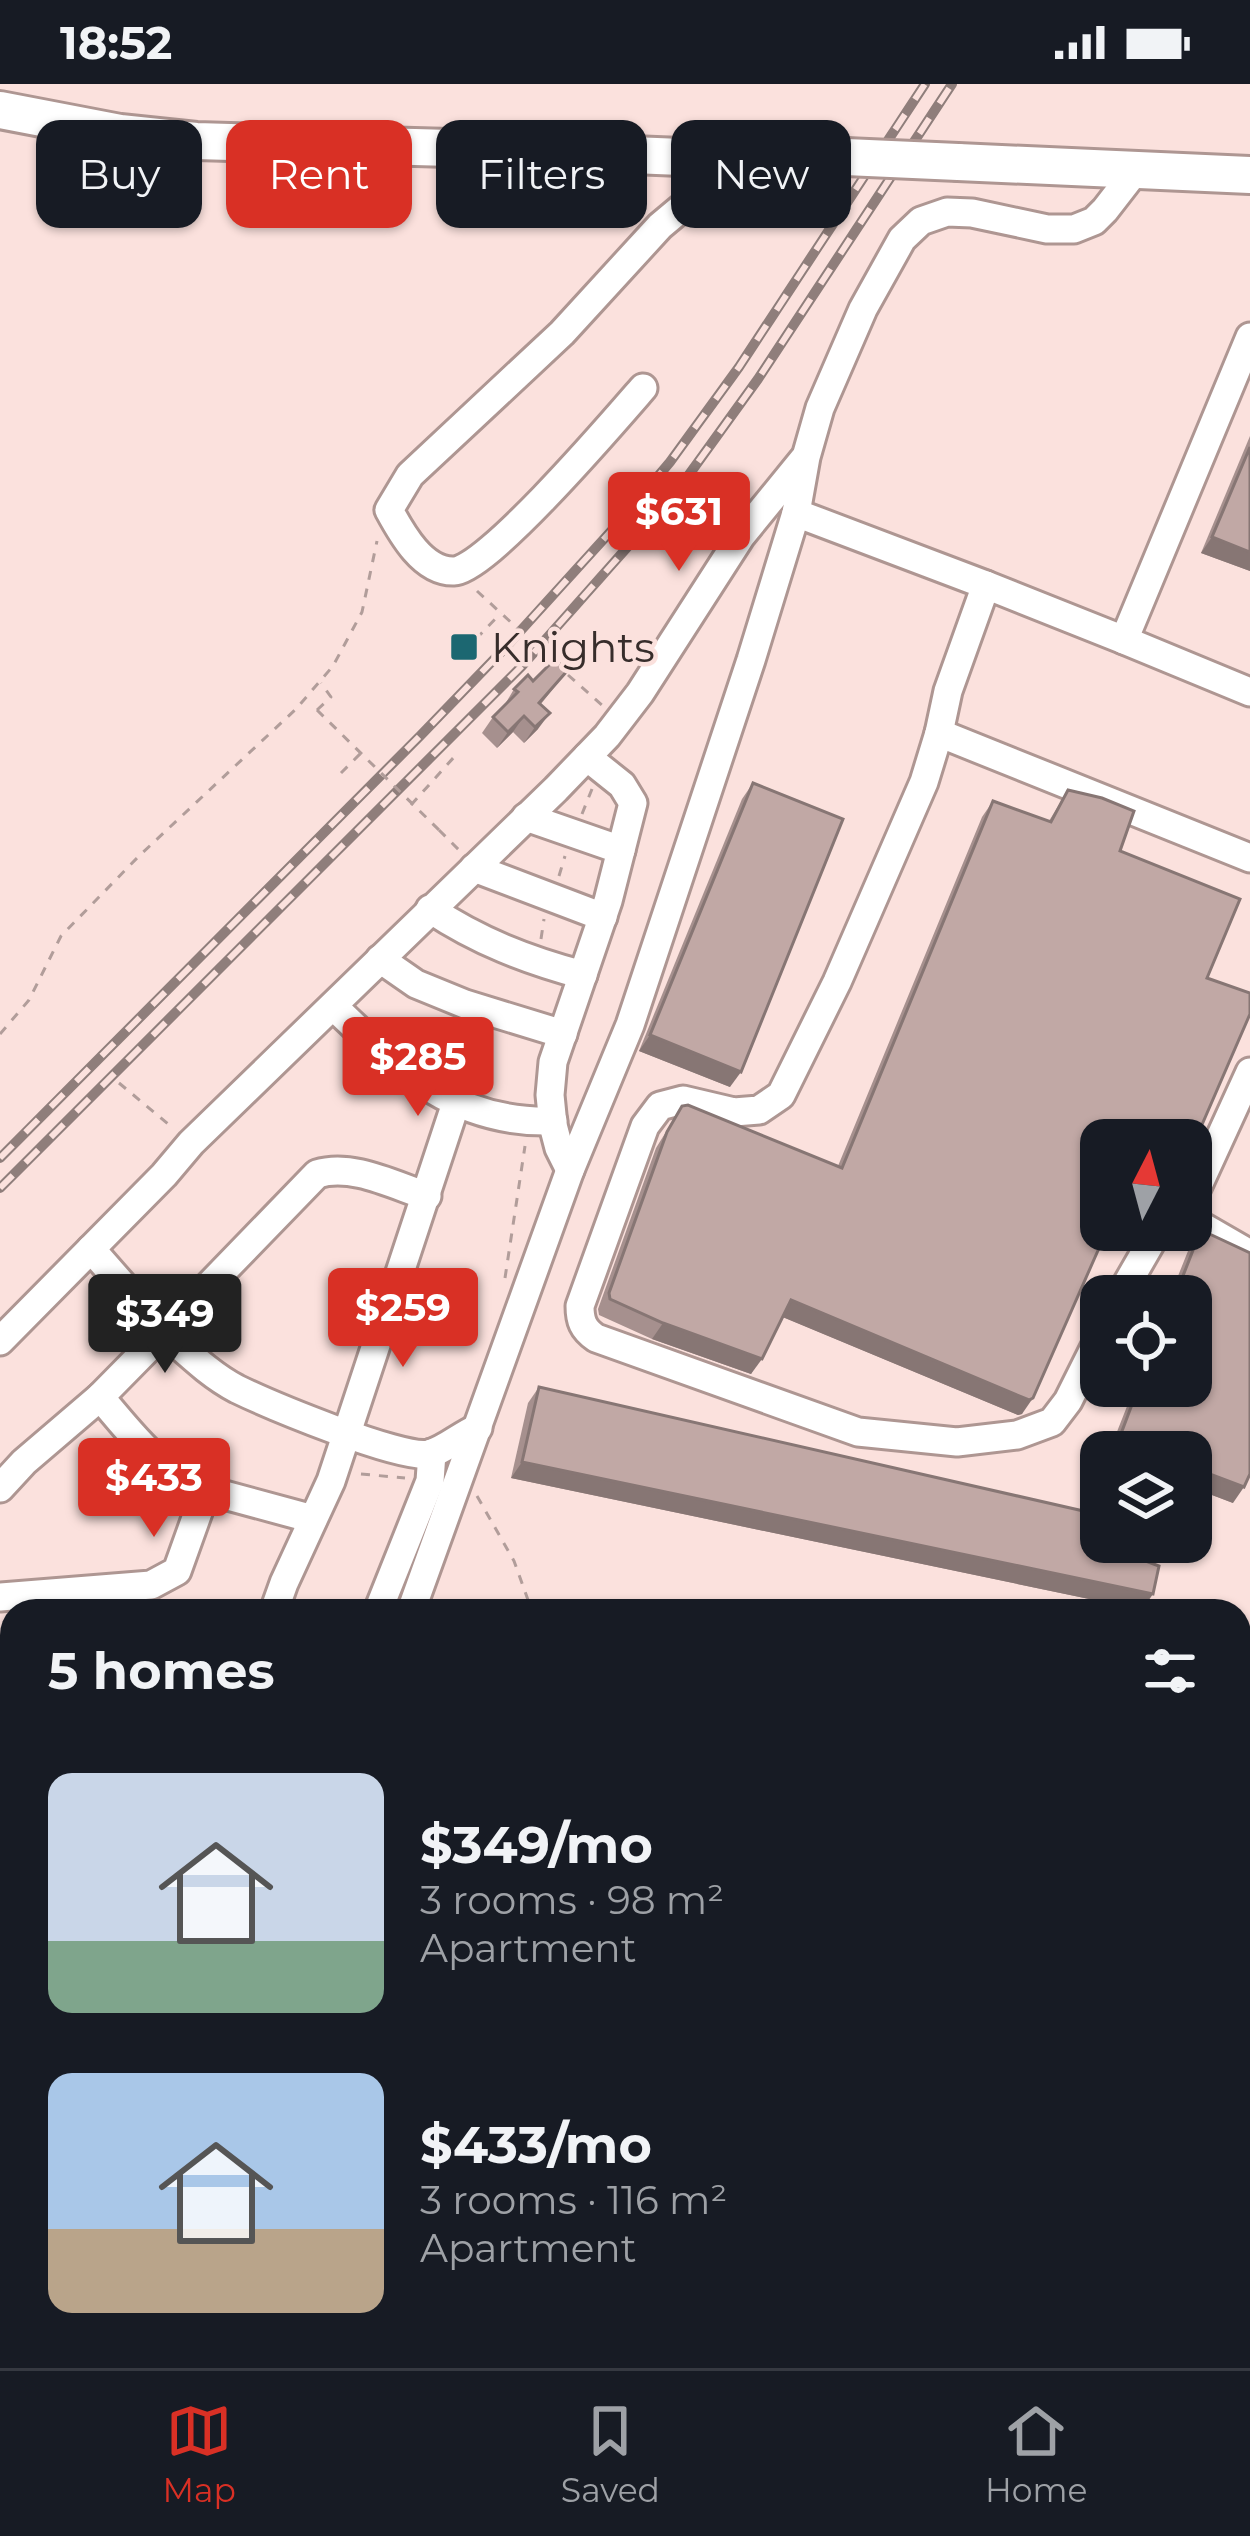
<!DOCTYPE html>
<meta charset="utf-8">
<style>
:root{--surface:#171b24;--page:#20242c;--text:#f1f3f6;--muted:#9ea1a6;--line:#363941;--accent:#d93025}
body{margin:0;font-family:Montserrat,sans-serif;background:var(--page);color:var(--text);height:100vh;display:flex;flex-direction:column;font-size:45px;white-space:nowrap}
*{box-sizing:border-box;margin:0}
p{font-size:39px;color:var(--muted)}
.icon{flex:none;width:66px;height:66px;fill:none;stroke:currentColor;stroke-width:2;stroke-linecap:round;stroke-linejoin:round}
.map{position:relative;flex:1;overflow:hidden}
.panel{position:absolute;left:0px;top:1515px;width:1251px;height:771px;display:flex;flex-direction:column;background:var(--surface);border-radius:36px 36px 0 0;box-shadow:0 3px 9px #0004}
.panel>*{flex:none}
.hud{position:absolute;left:36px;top:36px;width:1179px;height:108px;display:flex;gap:24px}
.needle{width:78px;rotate:6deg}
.buttons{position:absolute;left:1080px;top:1035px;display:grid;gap:24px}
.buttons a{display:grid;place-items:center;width:132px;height:132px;border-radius:24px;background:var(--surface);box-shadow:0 3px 9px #0004;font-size:60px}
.price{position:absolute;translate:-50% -102px;padding:0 27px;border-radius:12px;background:var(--accent);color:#fff;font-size:39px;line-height:78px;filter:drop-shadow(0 3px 6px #0008)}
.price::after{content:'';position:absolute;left:50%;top:72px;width:36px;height:27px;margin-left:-18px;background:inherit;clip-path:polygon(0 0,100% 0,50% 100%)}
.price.on{background:#222;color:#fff}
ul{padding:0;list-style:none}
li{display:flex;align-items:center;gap:36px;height:300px;padding:0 48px}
li span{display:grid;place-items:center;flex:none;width:336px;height:240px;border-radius:24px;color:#555}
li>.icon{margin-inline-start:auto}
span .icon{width:144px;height:144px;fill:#fffc;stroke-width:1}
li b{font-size:51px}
h2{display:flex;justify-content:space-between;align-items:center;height:144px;padding:0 48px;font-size:51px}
.pill{padding:0 42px;border-radius:24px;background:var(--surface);box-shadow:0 3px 9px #0004;font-size:42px;line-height:108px}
.pill.on{background:var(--accent);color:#fff}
.status{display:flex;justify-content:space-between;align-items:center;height:84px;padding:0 60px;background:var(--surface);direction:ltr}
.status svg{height:33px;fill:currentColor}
.tab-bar{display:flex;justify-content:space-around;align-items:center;height:168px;border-top:3px solid var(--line);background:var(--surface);font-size:33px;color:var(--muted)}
.tab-bar a{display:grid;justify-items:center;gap:6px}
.tab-bar .on{color:var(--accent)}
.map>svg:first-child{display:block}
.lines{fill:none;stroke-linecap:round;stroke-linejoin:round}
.minor-casing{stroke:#ae9692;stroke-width:33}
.major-casing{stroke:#ae9692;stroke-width:42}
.path{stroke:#b19d9a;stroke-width:3;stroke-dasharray:9 9;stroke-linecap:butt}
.minor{stroke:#fff;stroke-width:27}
.major{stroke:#fff;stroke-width:36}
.rail-casing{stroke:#8f7e7b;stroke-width:10}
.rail{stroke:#fbe1dd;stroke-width:6;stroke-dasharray:18;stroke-linecap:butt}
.major-bridge-casing{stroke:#ae9692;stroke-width:42;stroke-linecap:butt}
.path-bridge{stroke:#b19d9a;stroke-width:3;stroke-dasharray:9 9;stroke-linecap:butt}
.major-bridge{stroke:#fff;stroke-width:36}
.wall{fill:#a6908e}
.shaded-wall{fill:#877674}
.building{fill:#c1a8a5;stroke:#877674;stroke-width:3}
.poi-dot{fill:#1c6771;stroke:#fbe1dd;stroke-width:4.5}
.labels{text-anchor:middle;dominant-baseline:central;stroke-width:9;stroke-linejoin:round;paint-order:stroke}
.poi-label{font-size:42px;fill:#372d2b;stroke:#fbe1dd;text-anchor:start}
</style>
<div class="status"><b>18:52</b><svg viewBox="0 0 49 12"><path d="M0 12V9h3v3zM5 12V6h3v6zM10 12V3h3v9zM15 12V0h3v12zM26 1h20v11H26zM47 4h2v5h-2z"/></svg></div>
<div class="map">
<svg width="1250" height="2284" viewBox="0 0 1250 2284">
<rect width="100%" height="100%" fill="#fbe1dd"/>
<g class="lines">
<defs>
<g id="minor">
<polyline points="1250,253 1124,556 1250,608"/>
<path d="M643,304C616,335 487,486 454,487C423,488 402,450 389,426L410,391L562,249L660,142L709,101L731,75"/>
<polyline points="796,429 986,501"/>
<polyline points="939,649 1250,774"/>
<polyline points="526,733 621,766"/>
<polyline points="474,784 603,833"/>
<path d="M430,825C478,857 527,876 583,891"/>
<polyline points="380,875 416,900 465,920 563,950"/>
<path d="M333,922C399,985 454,1040 553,1037"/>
<polyline points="570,1086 559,1064 553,1041 550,1011 553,978 608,817 633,719 622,701 587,673"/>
<path d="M427,1112C393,1101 352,1079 317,1090L164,1248C187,1268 210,1291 237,1305C268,1320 401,1376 429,1370C445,1366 461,1351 478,1344"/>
<polyline points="1191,1117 1250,988"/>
<polyline points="1191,1136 1250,1170"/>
<polyline points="1120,1212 1154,1153 1162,1146"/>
<path d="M1101,1251L1068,1317L1052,1338L1017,1351L957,1358L858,1348L596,1254C583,1245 580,1237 580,1222L645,1042L660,1022L683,1016L734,1028L759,1026L781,1011L837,898L924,698L939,649L948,607L986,501L1124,556"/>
<polyline points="0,1257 164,1091 191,1059 556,705 607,652 640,609 741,452 803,376"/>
<polyline points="0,1404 24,1378 100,1313 164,1248 91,1165"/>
<polyline points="206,1406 313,1435"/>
<path d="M0,1513L151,1501L177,1487L206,1406C153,1381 137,1356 100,1313"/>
<polyline points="274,1527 284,1499 331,1397 456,1019"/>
<polyline points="378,1527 430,1397 432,1369"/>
<polyline points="411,1527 570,1086 630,941 751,576 796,429 806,373 820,324 863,225 902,155 921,137 947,128 972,129 1047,145 1074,145 1094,137 1105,126 1136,86"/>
<polyline points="0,1615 12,1614"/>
<polyline points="0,1701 12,1704"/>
<polyline points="0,1759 12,1763"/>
<polyline points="0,1831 12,1834"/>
<polyline points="0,1928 12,1933"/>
<polyline points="1239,2032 1250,2026"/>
<polyline points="0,2057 12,2062"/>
<polyline points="0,2175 12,2180"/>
<polyline points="0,2224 12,2251"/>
<polyline points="22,2274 27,2284"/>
<polyline points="333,2274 366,2284"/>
<polyline points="661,2274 668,2276 684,2274"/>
<polyline points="782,2274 829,2284"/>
<polyline points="912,2280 939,2274"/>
<polyline points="188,2284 190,2274"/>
<polyline points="600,2284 604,2274"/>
<polyline points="1028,2284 1031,2274"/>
<polyline points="1111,2284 1116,2274"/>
</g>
<g id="major">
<polyline points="0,26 120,49 196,57 486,65 731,75 846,73"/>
<polyline points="958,78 1250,91"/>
</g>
</defs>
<use href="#minor" class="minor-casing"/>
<use href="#major" class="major-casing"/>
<g class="path">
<polyline points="476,555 501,529"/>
<polyline points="568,591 603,622"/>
<polyline points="317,626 331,613 321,599"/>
<polyline points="341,689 361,669"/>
<polyline points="411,721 455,672 451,669"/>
<polyline points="582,730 592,705"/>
<polyline points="439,746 459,766"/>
<polyline points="559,792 565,772"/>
<polyline points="541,855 544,835"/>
<polyline points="0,950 29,916 61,852 139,772 296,625 333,582 362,528 377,457"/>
<polyline points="119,999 173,1044"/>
<polyline points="505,1194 525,1062"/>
<polyline points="361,1390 405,1394"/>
<polyline points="477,1412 514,1477 532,1527"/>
<polyline points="6,1638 12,1677"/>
</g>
<use href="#minor" class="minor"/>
<use href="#major" class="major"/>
<defs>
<g id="rail">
<polyline points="0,1074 420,652 504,565 622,435 670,378 739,283 925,0"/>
<polyline points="0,1104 522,582 639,450 688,392 758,295 952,0"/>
</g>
</defs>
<use href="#rail" class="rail-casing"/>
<use href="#rail" class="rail"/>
<defs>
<polyline id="major-bridge" points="846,73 958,78"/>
</defs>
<use href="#major-bridge" class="major-bridge-casing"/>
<g class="path-bridge">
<polyline points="477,507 555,579"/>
<polyline points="317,626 439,746"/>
</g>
<use href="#major-bridge" class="major-bridge"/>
</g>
<g class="wall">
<polygon points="1250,352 1250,487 1201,469"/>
<polygon points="567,587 541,620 538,645 524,659 513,648 497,664 482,649 493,633 504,622 514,605 533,597"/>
<polygon points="753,699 730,1003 639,967 742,715"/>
<polygon points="1068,706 1120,767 1101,1056 1022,1330 1018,1331 783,1233 751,1290 652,1255 599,1231 598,1225 656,1064 682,1022 838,1082 982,733 993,717 1049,737"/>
<polygon points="1109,1146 1139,1146 1131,1157"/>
<polygon points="1201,1146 1233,1419 1191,1403 1191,1368 1109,1368 1135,1302 1191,1302 1191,1212 1170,1212 1190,1162"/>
<polygon points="539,1303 1140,1475 1142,1526 511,1394 528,1319"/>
</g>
<g class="shaded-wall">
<polygon points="1212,453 1250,468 1250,487 1201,469"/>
<polygon points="550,629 538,645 524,659 535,643"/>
<polygon points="524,632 513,648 497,664 508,648"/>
<polygon points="650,951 741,988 730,1003 639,967"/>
<polygon points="791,1216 1033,1314 1022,1330 1018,1331 780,1232"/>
<polygon points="663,1239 762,1275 751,1290 652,1255"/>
<polygon points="1119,1355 1152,1368 1110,1368"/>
<polygon points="522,1378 1153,1510 1142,1526 511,1394"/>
<polygon points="1191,1383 1244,1403 1233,1419 1191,1403"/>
</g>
<g class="building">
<polygon points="1250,363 1250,468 1212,453"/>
<polygon points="555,575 567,587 539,619 550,629 535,643 524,632 508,648 493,633 518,608 514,605 528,591 533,597"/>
<polygon points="753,699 843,735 741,988 650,951"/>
<polygon points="1068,706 1102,714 1134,727 1120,767 1240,815 1207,894 1250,909 1250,930 1191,1066 1191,1056 1101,1056 1101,1146 1107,1146 1033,1314 1029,1316 791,1216 762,1275 663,1239 610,1215 609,1209 667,1048 682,1022 688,1021 842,1084 993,717 1051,738"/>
<polygon points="1201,1146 1250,1169 1250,1390 1244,1403 1191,1383 1191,1368 1152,1368 1119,1355 1139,1302 1191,1302 1191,1212 1175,1212"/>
<polygon points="539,1303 1101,1431 1101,1458 1142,1458 1140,1475 1159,1482 1153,1510 522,1378"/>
</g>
<rect class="poi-dot" x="449" y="548" width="30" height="30" rx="6"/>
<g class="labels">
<g class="poi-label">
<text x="491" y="563">Knights</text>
</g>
</g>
</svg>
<div class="buttons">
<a><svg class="needle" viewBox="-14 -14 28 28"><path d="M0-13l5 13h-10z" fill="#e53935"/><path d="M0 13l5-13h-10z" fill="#9ea1a6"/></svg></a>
<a><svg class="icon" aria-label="locate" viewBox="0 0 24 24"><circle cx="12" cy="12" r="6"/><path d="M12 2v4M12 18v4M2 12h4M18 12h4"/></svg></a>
<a><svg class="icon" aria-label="layers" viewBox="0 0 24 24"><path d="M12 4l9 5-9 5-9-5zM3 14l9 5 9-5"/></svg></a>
</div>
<b class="price" style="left:679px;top:490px">$631</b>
<b class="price" style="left:418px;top:1035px">$285</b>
<b class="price" style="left:403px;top:1286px">$259</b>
<b class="price on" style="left:165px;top:1292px">$349</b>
<b class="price" style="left:154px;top:1456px">$433</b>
<div class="hud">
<a class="pill">Buy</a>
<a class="pill on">Rent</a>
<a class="pill">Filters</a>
<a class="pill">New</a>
</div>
<section class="panel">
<h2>5 homes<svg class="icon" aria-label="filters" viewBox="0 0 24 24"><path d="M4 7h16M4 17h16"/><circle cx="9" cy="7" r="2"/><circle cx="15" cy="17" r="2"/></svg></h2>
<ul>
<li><span style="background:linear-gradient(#c9d6e8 70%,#7fa58c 0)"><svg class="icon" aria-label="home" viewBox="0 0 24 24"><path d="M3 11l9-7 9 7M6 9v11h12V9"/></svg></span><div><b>$349/mo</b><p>3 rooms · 98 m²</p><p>Apartment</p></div></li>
<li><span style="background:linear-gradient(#a9c7e8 65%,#b9a48a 0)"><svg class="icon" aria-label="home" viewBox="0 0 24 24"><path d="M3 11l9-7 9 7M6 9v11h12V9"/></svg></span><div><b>$433/mo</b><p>3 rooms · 116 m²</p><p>Apartment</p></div></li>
</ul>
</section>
</div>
<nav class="tab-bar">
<a class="on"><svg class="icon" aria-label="map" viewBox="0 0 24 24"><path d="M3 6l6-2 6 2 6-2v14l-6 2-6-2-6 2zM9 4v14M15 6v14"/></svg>Map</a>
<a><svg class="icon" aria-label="saved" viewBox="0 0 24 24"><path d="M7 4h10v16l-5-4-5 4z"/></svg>Saved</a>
<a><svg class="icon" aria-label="home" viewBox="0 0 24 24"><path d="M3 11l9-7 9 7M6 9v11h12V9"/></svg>Home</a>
</nav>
